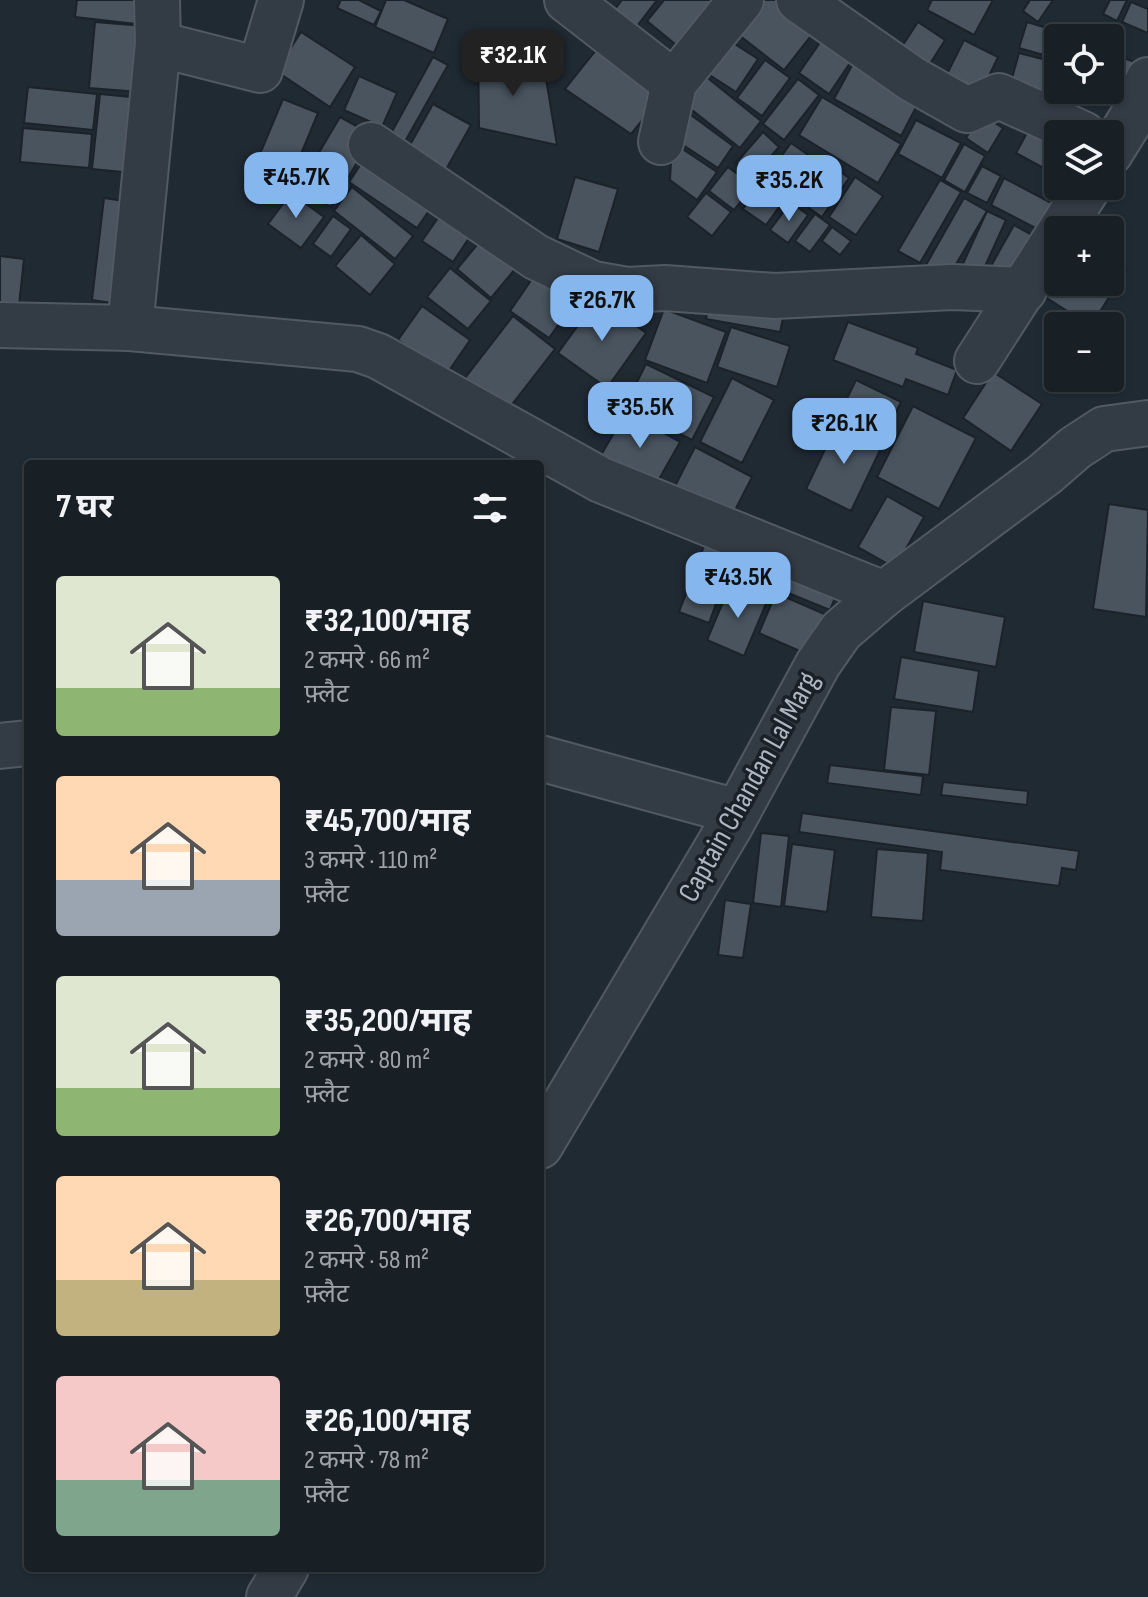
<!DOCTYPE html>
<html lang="hi">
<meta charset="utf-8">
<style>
:root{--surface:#182026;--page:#252d32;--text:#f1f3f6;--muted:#9fa3a7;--line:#363e43;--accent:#85b6ee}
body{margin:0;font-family:"Sofia Sans Condensed","Noto Sans Devanagari",sans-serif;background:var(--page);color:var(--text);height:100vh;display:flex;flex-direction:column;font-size:30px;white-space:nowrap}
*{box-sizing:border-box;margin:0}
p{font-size:26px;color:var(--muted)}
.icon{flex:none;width:44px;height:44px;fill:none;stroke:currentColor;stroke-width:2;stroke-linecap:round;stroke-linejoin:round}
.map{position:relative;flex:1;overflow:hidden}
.side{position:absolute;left:24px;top:460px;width:520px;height:1112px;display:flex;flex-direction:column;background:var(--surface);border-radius:8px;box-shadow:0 2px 6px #0004,0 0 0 2px var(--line)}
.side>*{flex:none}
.buttons{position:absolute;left:1044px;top:24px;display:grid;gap:16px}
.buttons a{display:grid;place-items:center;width:80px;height:80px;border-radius:8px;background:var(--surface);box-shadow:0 2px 6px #0004,0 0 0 2px var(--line);font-size:40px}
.price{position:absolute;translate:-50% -68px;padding:0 18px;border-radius:16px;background:var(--accent);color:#111;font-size:26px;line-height:52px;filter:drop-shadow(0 2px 4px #0008)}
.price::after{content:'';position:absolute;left:50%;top:48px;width:24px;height:18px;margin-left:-12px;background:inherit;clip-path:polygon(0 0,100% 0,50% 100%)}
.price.current{background:#222;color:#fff}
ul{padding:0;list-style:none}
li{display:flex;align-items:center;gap:24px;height:200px;padding:0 32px}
li span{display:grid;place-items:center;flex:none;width:224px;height:160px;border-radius:8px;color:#555}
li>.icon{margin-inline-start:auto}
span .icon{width:96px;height:96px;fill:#fffc;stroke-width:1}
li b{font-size:34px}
h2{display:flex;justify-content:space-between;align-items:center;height:96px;padding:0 32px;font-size:34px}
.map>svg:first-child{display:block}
.building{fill:#49545f;stroke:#1b222a;stroke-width:2}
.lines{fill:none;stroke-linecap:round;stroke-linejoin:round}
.minor-casing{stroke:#515962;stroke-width:48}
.minor{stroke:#333b44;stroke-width:44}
.labels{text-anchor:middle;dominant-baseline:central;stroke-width:7;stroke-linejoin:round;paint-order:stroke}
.street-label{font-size:30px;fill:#adb6c1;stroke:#192028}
</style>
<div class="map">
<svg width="1148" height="1597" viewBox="0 0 1148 1597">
<rect width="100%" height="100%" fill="#202a33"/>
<g class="building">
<polygon points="77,0 148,0 145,25 75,17"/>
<polygon points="341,0 359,0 381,11 374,25 337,8"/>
<polygon points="386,0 404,0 448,19 434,53 375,27"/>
<polygon points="622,0 657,0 634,30 612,13"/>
<polygon points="664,0 730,0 686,53 647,21"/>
<polygon points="760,0 791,0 821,23 784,70 735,32"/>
<polygon points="932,0 993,0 974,35 927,10"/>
<polygon points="1030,0 1053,0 1038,22 1023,11"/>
<polygon points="1110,0 1127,0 1117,21 1103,14"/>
<polygon points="1131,2 1148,9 1148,33 1122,22"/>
<polygon points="95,22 145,26 140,92 89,88"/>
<polygon points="918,22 945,40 921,78 893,60"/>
<polygon points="1027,22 1080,38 1058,38 1058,59 1019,48"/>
<polygon points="828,31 858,51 829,94 799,73"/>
<polygon points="301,32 355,67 330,107 276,71"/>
<polygon points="964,40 998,57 976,103 941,86"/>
<polygon points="730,41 758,59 736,92 708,74"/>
<polygon points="478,42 545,73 557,145 479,128"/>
<polygon points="600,45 663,95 631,134 565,89"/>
<polygon points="1019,53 1058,63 1058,90 1078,90 1073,107 1009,89"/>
<polygon points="1110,53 1143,65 1135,86 1110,77"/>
<polygon points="433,57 448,65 403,145 389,137"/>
<polygon points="856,58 923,94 901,136 834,99"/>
<polygon points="765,60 790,78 762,116 737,98"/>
<polygon points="699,71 761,121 740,148 677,98"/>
<polygon points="359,76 397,93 382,127 344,110"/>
<polygon points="798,79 819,95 784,140 763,124"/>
<polygon points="28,87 97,94 93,130 24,123"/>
<polygon points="100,94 141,98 133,173 92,169"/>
<polygon points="822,97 901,144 878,183 799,135"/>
<polygon points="283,99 318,113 289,183 254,168"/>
<polygon points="433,104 471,125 444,173 406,152"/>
<polygon points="676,104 733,146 718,168 671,137"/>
<polygon points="980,114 1003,128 988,153 966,138"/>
<polygon points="340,117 373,135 331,207 298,188"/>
<polygon points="916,120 961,143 942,178 898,154"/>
<polygon points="1034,120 1058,134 1058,176 1016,153"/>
<polygon points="23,128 92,134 89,168 20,162"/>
<polygon points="763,132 779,147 752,178 736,163"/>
<polygon points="672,142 717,172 697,200 670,180"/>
<polygon points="791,143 814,159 766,225 743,209"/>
<polygon points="964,144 985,156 965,192 944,180"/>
<polygon points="371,149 439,196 417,228 349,182"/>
<polygon points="824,160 849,178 822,217 796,199"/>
<polygon points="982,166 1001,176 987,203 967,193"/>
<polygon points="728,167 753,186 734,210 709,191"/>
<polygon points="575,177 618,189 599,252 557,239"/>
<polygon points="855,177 883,196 856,235 829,217"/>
<polygon points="1004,178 1061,208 1047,234 991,205"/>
<polygon points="940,180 961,192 920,263 898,251"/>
<polygon points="352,187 413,236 395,259 334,211"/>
<polygon points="291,193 324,217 301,248 268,224"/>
<polygon points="706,193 731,212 712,236 687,217"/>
<polygon points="104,198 124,201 112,303 92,300"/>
<polygon points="964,198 987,211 948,278 926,265"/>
<polygon points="449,202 479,223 453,262 422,241"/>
<polygon points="791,202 808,215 788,243 770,230"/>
<polygon points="987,211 1006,220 981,275 962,266"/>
<polygon points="815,214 830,225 810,252 795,241"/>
<polygon points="333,216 351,229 331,257 313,244"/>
<polygon points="1014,225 1044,242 1026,274 991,266"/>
<polygon points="832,227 851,241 840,255 822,241"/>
<polygon points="491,228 525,257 491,298 457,269"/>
<polygon points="361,235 395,264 370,295 335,266"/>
<polygon points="1058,244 1058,282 1110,282 1110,260 1126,270 1091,326 1031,288"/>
<polygon points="0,256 24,259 18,314 0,312"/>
<polygon points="541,266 580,294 549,338 510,311"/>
<polygon points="450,268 491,301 468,329 427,297"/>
<polygon points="710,295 785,309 780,332 706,319"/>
<polygon points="598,298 646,333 607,388 558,353"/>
<polygon points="422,306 470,340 446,375 398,340"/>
<polygon points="664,309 726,332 707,383 645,360"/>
<polygon points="513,316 555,349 507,411 465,378"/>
<polygon points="848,322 918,348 916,354 957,370 948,395 906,379 903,387 833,360"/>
<polygon points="731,327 790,346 777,387 717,367"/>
<polygon points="646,364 714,397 692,440 625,406"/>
<polygon points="993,372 1042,404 1011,451 963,418"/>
<polygon points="732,378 774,400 742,463 700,442"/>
<polygon points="856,380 901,402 883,439 838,417"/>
<polygon points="913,406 976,438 939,509 877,477"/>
<polygon points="626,412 680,442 654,488 600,457"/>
<polygon points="838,422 883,444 851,511 806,489"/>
<polygon points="695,447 752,477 731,518 674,488"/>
<polygon points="887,496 924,517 895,568 858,547"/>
<polygon points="1109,504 1148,510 1146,617 1093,609"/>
<polygon points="706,541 735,552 709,623 679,612"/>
<polygon points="741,541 783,558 770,593 727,576"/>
<polygon points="794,563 841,582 830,610 783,591"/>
<polygon points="731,583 768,599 744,656 707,640"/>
<polygon points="776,593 829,616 811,656 759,633"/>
<polygon points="923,601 1005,617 996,667 914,652"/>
<polygon points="901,657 979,671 973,712 894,699"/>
<polygon points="891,707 936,711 929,775 884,770"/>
<polygon points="830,765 923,776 921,795 827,783"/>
<polygon points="943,782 1028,791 1027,805 941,795"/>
<polygon points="802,813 1079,851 1076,870 1062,868 1059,886 940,870 942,852 799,832"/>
<polygon points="761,833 789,836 781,907 753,903"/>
<polygon points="792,844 835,850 827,912 784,906"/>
<polygon points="877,849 928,853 923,921 871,917"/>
<polygon points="725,900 751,904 743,958 718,955"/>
</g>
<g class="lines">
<defs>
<g id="minor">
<polyline points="567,0 674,83"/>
<polyline points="799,0 912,79 967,110 999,96 1083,134"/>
<polyline points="158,44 260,70 281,0"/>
<polyline points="661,142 674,83 741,0"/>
<polyline points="371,145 536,257 593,284 627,290 665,288 775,296 952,287 1024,290"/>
<polyline points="1110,153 1136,111 1148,80"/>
<polyline points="1061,230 1089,186"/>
<polyline points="0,325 130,328 358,349 378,356 601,480 884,594"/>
<polyline points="130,328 158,44 157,0"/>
<polyline points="977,361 1058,235"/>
<polyline points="0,746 28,743"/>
<polyline points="540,758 737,812"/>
<polyline points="540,1146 730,826 818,664 841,631 884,594 1045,474 1075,448 1104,429 1148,423"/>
<polyline points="269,1597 286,1568"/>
</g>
</defs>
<use href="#minor" class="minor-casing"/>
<use href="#minor" class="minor"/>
</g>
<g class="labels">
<g class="street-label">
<text transform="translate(749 787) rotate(-61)">Captain Chandan Lal Marg</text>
</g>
</g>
</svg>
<div class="buttons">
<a><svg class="icon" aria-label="locate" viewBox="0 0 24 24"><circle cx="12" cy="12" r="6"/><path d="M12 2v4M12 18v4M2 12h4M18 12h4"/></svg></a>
<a><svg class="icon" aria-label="layers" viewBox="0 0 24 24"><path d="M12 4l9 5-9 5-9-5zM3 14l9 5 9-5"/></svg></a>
<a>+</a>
<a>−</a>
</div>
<b class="price current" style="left:513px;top:98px">₹32.1K</b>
<b class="price" style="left:296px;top:220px">₹45.7K</b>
<b class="price" style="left:789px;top:223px">₹35.2K</b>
<b class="price" style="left:602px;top:343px">₹26.7K</b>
<b class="price" style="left:640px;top:450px">₹35.5K</b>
<b class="price" style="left:844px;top:466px">₹26.1K</b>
<b class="price" style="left:738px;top:620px">₹43.5K</b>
<section class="side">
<h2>7 घर<svg class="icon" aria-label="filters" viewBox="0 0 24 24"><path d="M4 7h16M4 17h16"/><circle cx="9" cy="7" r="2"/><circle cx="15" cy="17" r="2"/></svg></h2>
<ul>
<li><span style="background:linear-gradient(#dfe7d0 70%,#8fb573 0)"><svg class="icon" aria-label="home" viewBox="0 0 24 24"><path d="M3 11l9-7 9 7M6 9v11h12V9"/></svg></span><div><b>₹32,100/माह</b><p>2 कमरे · 66 m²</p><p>फ़्लैट</p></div></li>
<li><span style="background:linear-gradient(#ffd9b3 65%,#9aa5b1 0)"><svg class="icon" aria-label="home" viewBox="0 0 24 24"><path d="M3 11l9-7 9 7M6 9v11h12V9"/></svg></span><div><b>₹45,700/माह</b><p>3 कमरे · 110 m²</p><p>फ़्लैट</p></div></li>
<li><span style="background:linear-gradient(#dfe7d0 70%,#8fb573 0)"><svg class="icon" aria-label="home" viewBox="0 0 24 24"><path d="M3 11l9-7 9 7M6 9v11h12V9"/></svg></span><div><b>₹35,200/माह</b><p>2 कमरे · 80 m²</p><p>फ़्लैट</p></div></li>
<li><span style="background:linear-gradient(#ffd9b3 65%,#c2b280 0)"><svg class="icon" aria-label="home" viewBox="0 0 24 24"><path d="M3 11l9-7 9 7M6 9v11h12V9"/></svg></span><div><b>₹26,700/माह</b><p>2 कमरे · 58 m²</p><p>फ़्लैट</p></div></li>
<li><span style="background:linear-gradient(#f6c9c9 65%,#7fa58c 0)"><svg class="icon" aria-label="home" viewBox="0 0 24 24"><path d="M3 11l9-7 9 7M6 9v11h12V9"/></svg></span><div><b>₹26,100/माह</b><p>2 कमरे · 78 m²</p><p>फ़्लैट</p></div></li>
</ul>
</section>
</div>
